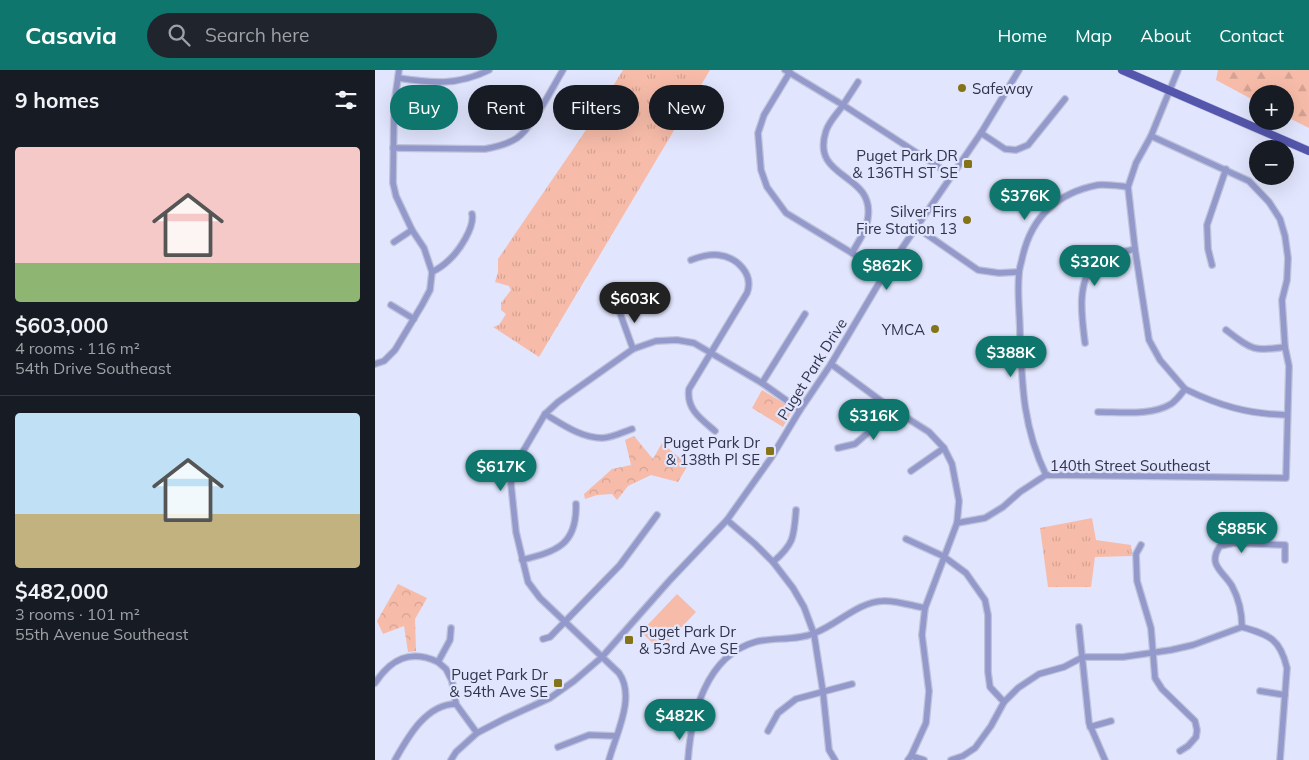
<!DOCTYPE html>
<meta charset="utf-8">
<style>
:root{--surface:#171b24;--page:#20242c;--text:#f1f3f6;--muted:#9ea1a6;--line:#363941;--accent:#0f766e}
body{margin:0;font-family:Mulish,sans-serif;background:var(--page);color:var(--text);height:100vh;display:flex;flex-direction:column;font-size:19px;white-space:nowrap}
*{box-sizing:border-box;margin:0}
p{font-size:16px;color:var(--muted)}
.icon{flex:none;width:28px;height:28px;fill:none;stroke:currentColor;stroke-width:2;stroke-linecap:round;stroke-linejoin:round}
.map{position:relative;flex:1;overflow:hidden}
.sheet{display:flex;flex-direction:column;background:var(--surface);width:375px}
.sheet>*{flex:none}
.hud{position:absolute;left:15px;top:15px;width:475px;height:45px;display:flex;gap:10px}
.fabs{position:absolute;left:874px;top:15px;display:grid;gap:10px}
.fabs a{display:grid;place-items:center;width:45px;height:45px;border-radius:50%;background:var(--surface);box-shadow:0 5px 20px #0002;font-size:25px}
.price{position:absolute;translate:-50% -42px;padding:0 11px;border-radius:18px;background:var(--accent);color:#fff;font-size:16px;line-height:32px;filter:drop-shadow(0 1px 2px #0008)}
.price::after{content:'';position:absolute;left:50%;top:30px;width:15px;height:11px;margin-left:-8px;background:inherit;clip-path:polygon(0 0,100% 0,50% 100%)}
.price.current{background:#222;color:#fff}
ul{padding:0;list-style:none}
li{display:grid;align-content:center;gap:10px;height:265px;padding:0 15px}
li+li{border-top:1px solid var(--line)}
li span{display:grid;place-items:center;height:155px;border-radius:5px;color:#555}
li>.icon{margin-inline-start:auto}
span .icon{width:90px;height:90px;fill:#fffc;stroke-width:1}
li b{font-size:21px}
h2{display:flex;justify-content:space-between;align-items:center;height:60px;padding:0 15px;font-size:21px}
.tag{padding:0 18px;border-radius:22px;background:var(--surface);box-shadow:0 5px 20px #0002;font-size:18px;line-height:45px}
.tag.current{background:var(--accent);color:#fff}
header{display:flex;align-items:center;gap:30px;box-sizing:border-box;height:70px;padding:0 25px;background:var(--accent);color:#fff}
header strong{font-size:24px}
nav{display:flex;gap:28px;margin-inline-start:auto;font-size:18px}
.search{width:350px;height:45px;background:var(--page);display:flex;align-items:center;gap:12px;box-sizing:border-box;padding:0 18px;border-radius:28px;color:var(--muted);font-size:19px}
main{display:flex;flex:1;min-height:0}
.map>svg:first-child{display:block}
.grass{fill:url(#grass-tufts)}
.forest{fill:url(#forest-firs)}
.park{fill:url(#park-crowns)}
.pitch{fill:#f7bca9}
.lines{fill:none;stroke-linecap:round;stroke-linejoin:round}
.minor-casing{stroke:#bec2d9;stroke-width:8}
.major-casing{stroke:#bec2d9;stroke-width:9}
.minor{stroke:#9399ca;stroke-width:5.5}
.major{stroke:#5356ac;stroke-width:8}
.poi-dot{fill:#847417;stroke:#e1e5fd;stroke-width:2}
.labels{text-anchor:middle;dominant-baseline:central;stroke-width:4.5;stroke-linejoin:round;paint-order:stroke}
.poi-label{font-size:15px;fill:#31344b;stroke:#e1e5fd;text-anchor:end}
.street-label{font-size:15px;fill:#31344b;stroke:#e1e5fd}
</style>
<header>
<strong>Casavia</strong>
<div class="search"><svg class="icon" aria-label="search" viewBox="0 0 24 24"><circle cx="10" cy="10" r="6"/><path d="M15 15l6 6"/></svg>Search here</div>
<nav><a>Home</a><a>Map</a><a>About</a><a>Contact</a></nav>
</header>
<main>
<section class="sheet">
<h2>9 homes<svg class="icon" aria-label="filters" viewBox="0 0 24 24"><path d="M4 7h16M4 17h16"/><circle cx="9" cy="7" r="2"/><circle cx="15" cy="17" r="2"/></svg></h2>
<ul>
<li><span style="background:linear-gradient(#f6c9c9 75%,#8fb573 0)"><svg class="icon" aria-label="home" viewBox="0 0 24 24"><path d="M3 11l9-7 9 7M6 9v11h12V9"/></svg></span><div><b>$603,000</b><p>4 rooms · 116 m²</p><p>54th Drive Southeast</p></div></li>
<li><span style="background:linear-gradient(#bfe0f5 65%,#c2b280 0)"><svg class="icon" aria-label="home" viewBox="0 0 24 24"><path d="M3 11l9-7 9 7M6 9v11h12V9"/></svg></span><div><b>$482,000</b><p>3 rooms · 101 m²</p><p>55th Avenue Southeast</p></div></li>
</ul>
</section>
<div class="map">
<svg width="934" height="690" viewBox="0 0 934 690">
<defs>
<pattern id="grass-tufts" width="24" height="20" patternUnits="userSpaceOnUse" patternTransform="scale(1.25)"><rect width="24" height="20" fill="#f7bca9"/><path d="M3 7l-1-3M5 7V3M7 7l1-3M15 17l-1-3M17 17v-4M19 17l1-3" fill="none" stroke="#d4a293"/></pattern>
<pattern id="forest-firs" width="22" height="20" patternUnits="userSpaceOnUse" patternTransform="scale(1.25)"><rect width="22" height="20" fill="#f7bca9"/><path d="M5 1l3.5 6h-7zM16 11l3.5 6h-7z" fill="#d4a293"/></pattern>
<pattern id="park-crowns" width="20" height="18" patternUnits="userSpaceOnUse" patternTransform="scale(1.25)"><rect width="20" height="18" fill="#f7bca9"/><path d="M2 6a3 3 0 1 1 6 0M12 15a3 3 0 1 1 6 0" fill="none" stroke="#d4a293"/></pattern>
</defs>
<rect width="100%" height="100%" fill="#e1e5fd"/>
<g class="grass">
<polygon points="248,0 335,0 164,287 118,257 124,255 131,244 126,240 126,233 136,220 134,216 120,212 123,202 123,189 207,66"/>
<polygon points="717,448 721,470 756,475 757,486 720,487 716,517 673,517 665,458"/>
</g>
<polygon class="forest" points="843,0 934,0 934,58 910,46 910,24 882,24 882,32 841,10"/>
<g class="park">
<polygon points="387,320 415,337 417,341 408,357 377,338"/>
<polygon points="259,366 278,389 287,373 313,395 303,412 276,405 253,416 242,430 237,424 222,425 210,429 209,424 237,399 256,395 250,370"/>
<polygon points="23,514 52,528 40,549 41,581 33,582 29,556 8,564 2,551"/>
</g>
<polygon class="pitch" points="302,524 321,542 285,580 266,562"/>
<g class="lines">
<defs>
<g id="minor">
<polyline points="410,0 468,35 576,105"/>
<polyline points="803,0 776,66 761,93 753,117 760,179 774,270 785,290 810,319"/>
<polyline points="415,2 389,45 383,63 386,100 392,117 411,143 510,203"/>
<path d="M23,8C57,13 82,16 114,0"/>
<polyline points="606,63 630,79 641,80 653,75 690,29"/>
<path d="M18,78L110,79C121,77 133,74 142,68C158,57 177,18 188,0"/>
<polyline points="541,157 603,200 624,203 644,202"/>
<polyline points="19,172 37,160"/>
<path d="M477,183C483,172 492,160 493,147C499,102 435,110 451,61C454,52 461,45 466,38C472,29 478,20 483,12"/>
<path d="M316,190C324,187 334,184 343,185C362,187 379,204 372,223L314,319C311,339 326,349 340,361"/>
<polyline points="837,195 833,179 832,155 851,99"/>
<path d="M57,202C63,199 69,195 74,190C84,181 100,157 97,144"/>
<polyline points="247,231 245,243 258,279"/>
<polyline points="16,235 39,249"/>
<path d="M851,260C876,279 878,282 910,277"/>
<path d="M710,273C707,249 701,212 720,194C731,184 747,182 760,179"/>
<polyline points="0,294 9,291 20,280 47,235 55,220 57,202 49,178 37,160 21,126 18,113 19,36 24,0"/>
<polyline points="456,294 513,336 554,362 569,378 577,394 581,415 584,431 582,453 550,538 547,565 554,621 551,653 536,686 533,690"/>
<polyline points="387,313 430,244"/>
<path d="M723,342C746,342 776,346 796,334C802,330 806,324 810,319C845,336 873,344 912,345"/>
<path d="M170,344C187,354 206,368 227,368C237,368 248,362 257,359"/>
<polyline points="463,378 480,374 495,361 513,336"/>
<polyline points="536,401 569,378"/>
<path d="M671,405C648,357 647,316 645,264C645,245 642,223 644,204C644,199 646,194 647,189C656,147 681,123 723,115C732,114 744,116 753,117"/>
<polyline points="352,450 380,474 398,492 418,518 429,537 439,564 448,622 454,680 460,690"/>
<polyline points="582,453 610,448 628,437 645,422 671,405 911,408 914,296 910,277 907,230 912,210 913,188 910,166 905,149 894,132 874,111 776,66"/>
<polyline points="531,469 568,486 591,503 610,530 613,545 613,602 615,617 629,632"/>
<polyline points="766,475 761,484 762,511 776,558 780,608 787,619 820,651 822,660 821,667 813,676 805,681"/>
<path d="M147,490C182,481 202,475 201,434"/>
<path d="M398,492C419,474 419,467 421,440"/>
<polyline points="704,557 714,653 730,690"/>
<path d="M867,557C867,543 864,529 857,516C848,501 832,495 845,476L859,473L910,475V490"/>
<path d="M867,557C895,565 905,569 912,598L905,690"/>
<polyline points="168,569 175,567 245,495 282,445"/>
<polyline points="63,592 71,599 77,611 81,634 102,663"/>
<path d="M0,613C16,589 35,579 63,592L75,570L76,558"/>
<polyline points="885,621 910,625"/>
<polyline points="715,657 736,651"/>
<polyline points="393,661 403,643 421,629 477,614"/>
<polyline points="183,677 214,665 241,666"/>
<polyline points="536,686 549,690"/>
<path d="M20,690C33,667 51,634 81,634"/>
<polyline points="76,690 81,682 102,663 129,649 175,628 199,611 227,587 295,510 352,450 396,388 425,340 456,294 510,203 606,63 644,0"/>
<path d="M234,690C241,664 261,627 244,603L165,528L153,512L141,462L136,414L140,395L170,344L183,332L258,279L281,271L302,270L319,273L387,313L425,340"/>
<path d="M313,690C316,645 331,586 380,572C399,567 422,571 440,563C463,554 483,532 508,531C520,530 538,536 550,538"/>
<polyline points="576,690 588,686 600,678 616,656 629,632 643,618 664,604 689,597 708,587 748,587 796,580 818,575 867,557"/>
</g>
<polyline id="major" points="747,0 934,81"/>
</defs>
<use href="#minor" class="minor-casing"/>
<use href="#major" class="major-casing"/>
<use href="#minor" class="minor"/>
<use href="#major" class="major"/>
</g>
<g class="poi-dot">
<circle cx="587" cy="18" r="5"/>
<rect x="588" y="89" width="10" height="10" rx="2.5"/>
<circle cx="592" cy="150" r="5"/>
<circle cx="560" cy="259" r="5"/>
<rect x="390" y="376" width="10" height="10" rx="2.5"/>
<rect x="249" y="565" width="10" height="10" rx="2.5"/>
<rect x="178" y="608" width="10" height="10" rx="2.5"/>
</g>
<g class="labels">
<g class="poi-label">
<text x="597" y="18" text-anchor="start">Safeway</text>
<text x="583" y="85">Puget Park DR<tspan x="583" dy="17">&amp; 136TH ST SE</tspan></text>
<text x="582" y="141">Silver Firs<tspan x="582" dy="17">Fire Station 13</tspan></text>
<text x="550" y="259">YMCA</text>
<text x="385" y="372">Puget Park Dr<tspan x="385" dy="17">&amp; 138th Pl SE</tspan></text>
<text x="264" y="561" text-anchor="start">Puget Park Dr<tspan x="264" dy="17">&amp; 53rd Ave SE</tspan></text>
<text x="173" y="604">Puget Park Dr<tspan x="173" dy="17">&amp; 54th Ave SE</tspan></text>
</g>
<g class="street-label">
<text transform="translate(437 299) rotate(-58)">Puget Park Drive</text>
<text x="755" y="395">140th Street Southeast</text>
</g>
</g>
</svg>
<div class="fabs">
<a>+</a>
<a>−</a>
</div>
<b class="price" style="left:650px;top:151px">$376K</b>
<b class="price" style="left:720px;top:217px">$320K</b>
<b class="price" style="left:512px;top:221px">$862K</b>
<b class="price current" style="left:260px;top:254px">$603K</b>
<b class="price" style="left:636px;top:308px">$388K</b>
<b class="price" style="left:499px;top:371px">$316K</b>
<b class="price" style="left:126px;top:422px">$617K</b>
<b class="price" style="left:867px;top:484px">$885K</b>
<b class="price" style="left:305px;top:671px">$482K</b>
<div class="hud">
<a class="tag current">Buy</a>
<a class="tag">Rent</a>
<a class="tag">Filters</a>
<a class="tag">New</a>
</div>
</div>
</main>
